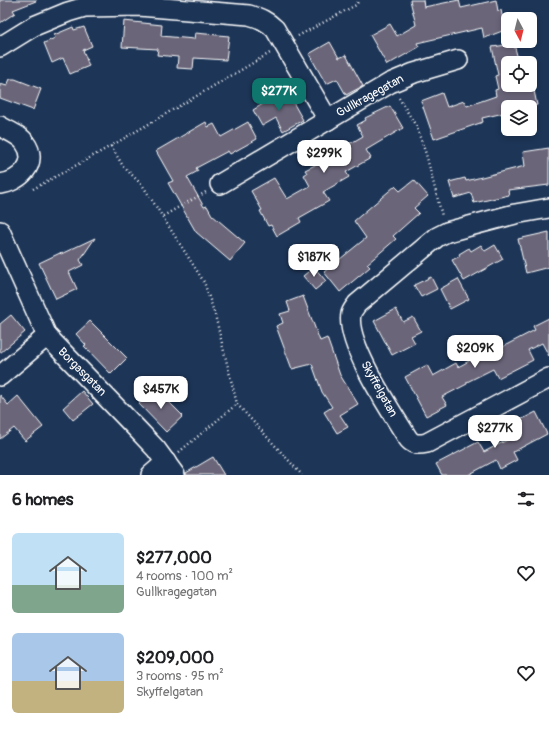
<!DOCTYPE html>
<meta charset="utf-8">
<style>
:root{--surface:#fff;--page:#f2f2f2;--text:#202124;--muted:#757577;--accent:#0f766e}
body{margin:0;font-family:Pangolin,sans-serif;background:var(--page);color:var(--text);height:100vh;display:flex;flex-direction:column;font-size:15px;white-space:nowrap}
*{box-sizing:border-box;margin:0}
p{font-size:13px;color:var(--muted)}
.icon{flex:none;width:22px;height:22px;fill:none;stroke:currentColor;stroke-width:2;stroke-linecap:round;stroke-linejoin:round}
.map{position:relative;height:475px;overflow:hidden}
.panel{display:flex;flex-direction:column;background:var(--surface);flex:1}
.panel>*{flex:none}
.needle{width:26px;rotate:173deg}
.buttons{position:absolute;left:501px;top:12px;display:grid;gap:8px}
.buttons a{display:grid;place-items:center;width:36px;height:36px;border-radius:6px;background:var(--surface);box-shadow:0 2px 6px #0003;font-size:20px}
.price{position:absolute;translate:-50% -34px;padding:0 9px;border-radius:8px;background:#fff;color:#222;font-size:13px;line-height:26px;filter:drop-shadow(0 1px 2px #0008)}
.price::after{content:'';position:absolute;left:50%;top:24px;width:12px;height:9px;margin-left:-6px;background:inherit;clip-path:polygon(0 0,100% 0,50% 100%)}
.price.selected{background:var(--accent);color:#fff}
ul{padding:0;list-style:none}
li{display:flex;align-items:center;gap:12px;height:100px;padding:0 12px}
li span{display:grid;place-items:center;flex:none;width:112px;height:80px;border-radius:6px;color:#555}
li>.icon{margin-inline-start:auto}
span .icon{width:48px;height:48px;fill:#fffc;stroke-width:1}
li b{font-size:17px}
h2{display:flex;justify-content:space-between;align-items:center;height:48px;padding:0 12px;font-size:17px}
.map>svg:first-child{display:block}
.building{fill:#6a6579;stroke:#fff}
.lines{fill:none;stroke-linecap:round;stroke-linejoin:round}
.street-casing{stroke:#fff;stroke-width:22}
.path{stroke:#fff;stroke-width:2.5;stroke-dasharray:1 3;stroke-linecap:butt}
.street{stroke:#1d3557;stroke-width:19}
.labels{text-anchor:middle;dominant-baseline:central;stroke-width:3.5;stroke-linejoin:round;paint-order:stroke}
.street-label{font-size:12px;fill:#fff;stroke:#1d3557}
</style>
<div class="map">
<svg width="549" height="475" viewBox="0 0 549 475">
<rect width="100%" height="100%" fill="#1d3557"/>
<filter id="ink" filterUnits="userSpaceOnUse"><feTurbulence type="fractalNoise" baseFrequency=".025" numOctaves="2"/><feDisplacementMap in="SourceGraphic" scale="8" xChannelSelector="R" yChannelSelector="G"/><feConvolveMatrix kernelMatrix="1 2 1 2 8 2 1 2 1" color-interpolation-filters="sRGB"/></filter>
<g filter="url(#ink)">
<g class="building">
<polygon points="0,0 36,0 36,1 13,10 15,13 0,23"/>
<polygon points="410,0 423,0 424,7 459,0 461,8 496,0 498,11 501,10 505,30 484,38 482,28 417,43 419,47 387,65 370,35 390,24 397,36 416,25"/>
<polygon points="124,21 162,25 161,36 194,39 195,33 229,36 226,60 194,58 193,69 177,68 178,57 157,55 158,49 122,47"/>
<polygon points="73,27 74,30 84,27 92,46 83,50 89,66 70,74 63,58 52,63 44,43 55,38 54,35"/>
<polygon points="330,42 339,58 346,55 363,86 346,95 337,79 326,84 309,54"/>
<polygon points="514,44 519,63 508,63 508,85 530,85 530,81 532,81 537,105 528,107 508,107 508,112 482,118 483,122 434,139 421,101 442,93 447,107 464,101 467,106 496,96 495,90 498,89 495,76 498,75 492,47"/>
<polygon points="10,79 15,79 41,89 33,110 0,98 0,84 7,86"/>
<polygon points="286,90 303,120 283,131 276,118 262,126 253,110"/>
<polygon points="390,106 403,128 366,150 371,158 346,172 349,177 323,192 329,201 299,218 301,222 277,236 271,225 268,226 260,211 262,210 251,191 274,178 287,199 310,186 304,175 307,173 305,170 319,163 314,154 330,145 334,153 363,136 357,125 366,120 365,118"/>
<polygon points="206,122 208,127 214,124 221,137 248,122 257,139 230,154 228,151 196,168 198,171 187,177 204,207 207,206 212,215 245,243 230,261 196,232 168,183 173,181 156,151"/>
<polygon points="549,148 549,185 508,190 509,195 474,203 471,193 454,198 449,182 465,178 466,181 525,166 523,152"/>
<polygon points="414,180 428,196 414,208 419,213 393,236 396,239 367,264 370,267 340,292 324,272 366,238 354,221 395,186 400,191"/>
<polygon points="549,232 549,267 526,273 518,239"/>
<polygon points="95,238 80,260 83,265 69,272 77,289 56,299 39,263 60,253 61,254"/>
<polygon points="481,245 485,251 495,245 503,259 464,281 452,260 460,256 459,254 469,248 471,251"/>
<polygon points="314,267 326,281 315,290 303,276"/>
<polygon points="431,277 437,289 421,297 414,285"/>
<polygon points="458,279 469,299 450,309 440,289"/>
<polygon points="303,296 320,341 327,338 340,375 358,404 340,415 348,427 337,433 324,412 332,407 322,392 312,364 292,369 276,326 283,323 280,314 290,311 287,302"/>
<polygon points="396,309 403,322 413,317 421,331 411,336 415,343 392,355 374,321"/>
<polygon points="11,315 25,332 0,353 0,324"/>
<polygon points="549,318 549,356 542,343 528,350 533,360 498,378 493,369 467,382 467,384 442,397 447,405 426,416 405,377 427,365 433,376 456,363 458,367 482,354 483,357 535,330 533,326"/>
<polygon points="90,321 127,358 111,374 84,346 86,345 76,334"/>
<polygon points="155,388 183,416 166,432 139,404"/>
<polygon points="82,391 93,404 73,420 63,408"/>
<polygon points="0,395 8,405 18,396 43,427 25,441 14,428 0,439"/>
<polygon points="536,412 547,434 513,452 517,460 500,469 496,460 468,475 442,475 436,464 478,442 484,452 509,439 503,429"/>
<polygon points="213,457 224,475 186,475 186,473"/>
</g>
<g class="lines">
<defs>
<g id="street">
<path d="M0,47L34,26L68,12L85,7L139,6L249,15C260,18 267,21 275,29L328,120"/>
<path d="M0,126C8,131 20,135 25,143C40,163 19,182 0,184"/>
<polyline points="220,184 390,83 414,73 458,60"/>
<path d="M549,208L515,214L447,232L437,237L357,304C355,307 352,310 351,314C345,343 391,411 407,437C412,445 418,445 427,443L549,378"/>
<polyline points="0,231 47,336 139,431 156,449 175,475"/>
<polyline points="0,376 47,336"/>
<polyline points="151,475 166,462"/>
</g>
</defs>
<use href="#street" class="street-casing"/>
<g class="path">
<polyline points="298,36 356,5 359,0"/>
<polyline points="399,98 416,126 426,154 442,216"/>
<polyline points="111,146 123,166 143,186 204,282 215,315 237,404 302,475"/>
<polyline points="33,189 111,146 270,53"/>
<polyline points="163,216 206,192"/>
<polyline points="179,452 237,404"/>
</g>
<use href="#street" class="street"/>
</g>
</g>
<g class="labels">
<g class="street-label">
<text transform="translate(370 96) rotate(-29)">Gullkragegatan</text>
<text transform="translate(82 372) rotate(45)">Borgasgatan</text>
<text transform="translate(379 389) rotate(61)">Skyffelgatan</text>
</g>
</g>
</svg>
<div class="buttons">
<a><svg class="needle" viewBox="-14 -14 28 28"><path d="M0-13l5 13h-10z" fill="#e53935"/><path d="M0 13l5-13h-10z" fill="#757577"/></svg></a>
<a><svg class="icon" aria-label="locate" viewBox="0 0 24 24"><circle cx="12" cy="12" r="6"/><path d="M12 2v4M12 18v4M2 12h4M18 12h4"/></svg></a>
<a><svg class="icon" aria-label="layers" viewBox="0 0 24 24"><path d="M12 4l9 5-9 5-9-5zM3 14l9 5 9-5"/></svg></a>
</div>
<b class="price selected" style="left:279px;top:112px">$277K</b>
<b class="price" style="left:324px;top:174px">$299K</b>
<b class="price" style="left:314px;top:278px">$187K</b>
<b class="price" style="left:475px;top:369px">$209K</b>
<b class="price" style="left:161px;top:410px">$457K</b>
<b class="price" style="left:495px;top:449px">$277K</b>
</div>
<section class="panel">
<h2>6 homes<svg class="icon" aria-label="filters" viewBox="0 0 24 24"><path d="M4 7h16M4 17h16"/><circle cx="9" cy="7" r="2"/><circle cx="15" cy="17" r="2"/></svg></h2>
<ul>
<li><span style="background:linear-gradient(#bfe0f5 65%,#7fa58c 0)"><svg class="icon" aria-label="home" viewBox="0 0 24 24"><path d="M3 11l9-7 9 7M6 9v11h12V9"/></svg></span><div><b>$277,000</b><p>4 rooms · 100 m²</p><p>Gullkragegatan</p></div><svg class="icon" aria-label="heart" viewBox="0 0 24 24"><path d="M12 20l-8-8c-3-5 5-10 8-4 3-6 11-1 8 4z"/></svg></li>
<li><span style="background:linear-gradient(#a9c7e8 60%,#c2b280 0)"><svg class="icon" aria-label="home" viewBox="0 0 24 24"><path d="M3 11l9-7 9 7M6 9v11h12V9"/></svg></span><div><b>$209,000</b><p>3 rooms · 95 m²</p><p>Skyffelgatan</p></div><svg class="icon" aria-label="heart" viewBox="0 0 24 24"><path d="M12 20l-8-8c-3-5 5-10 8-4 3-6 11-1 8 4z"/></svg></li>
</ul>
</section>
